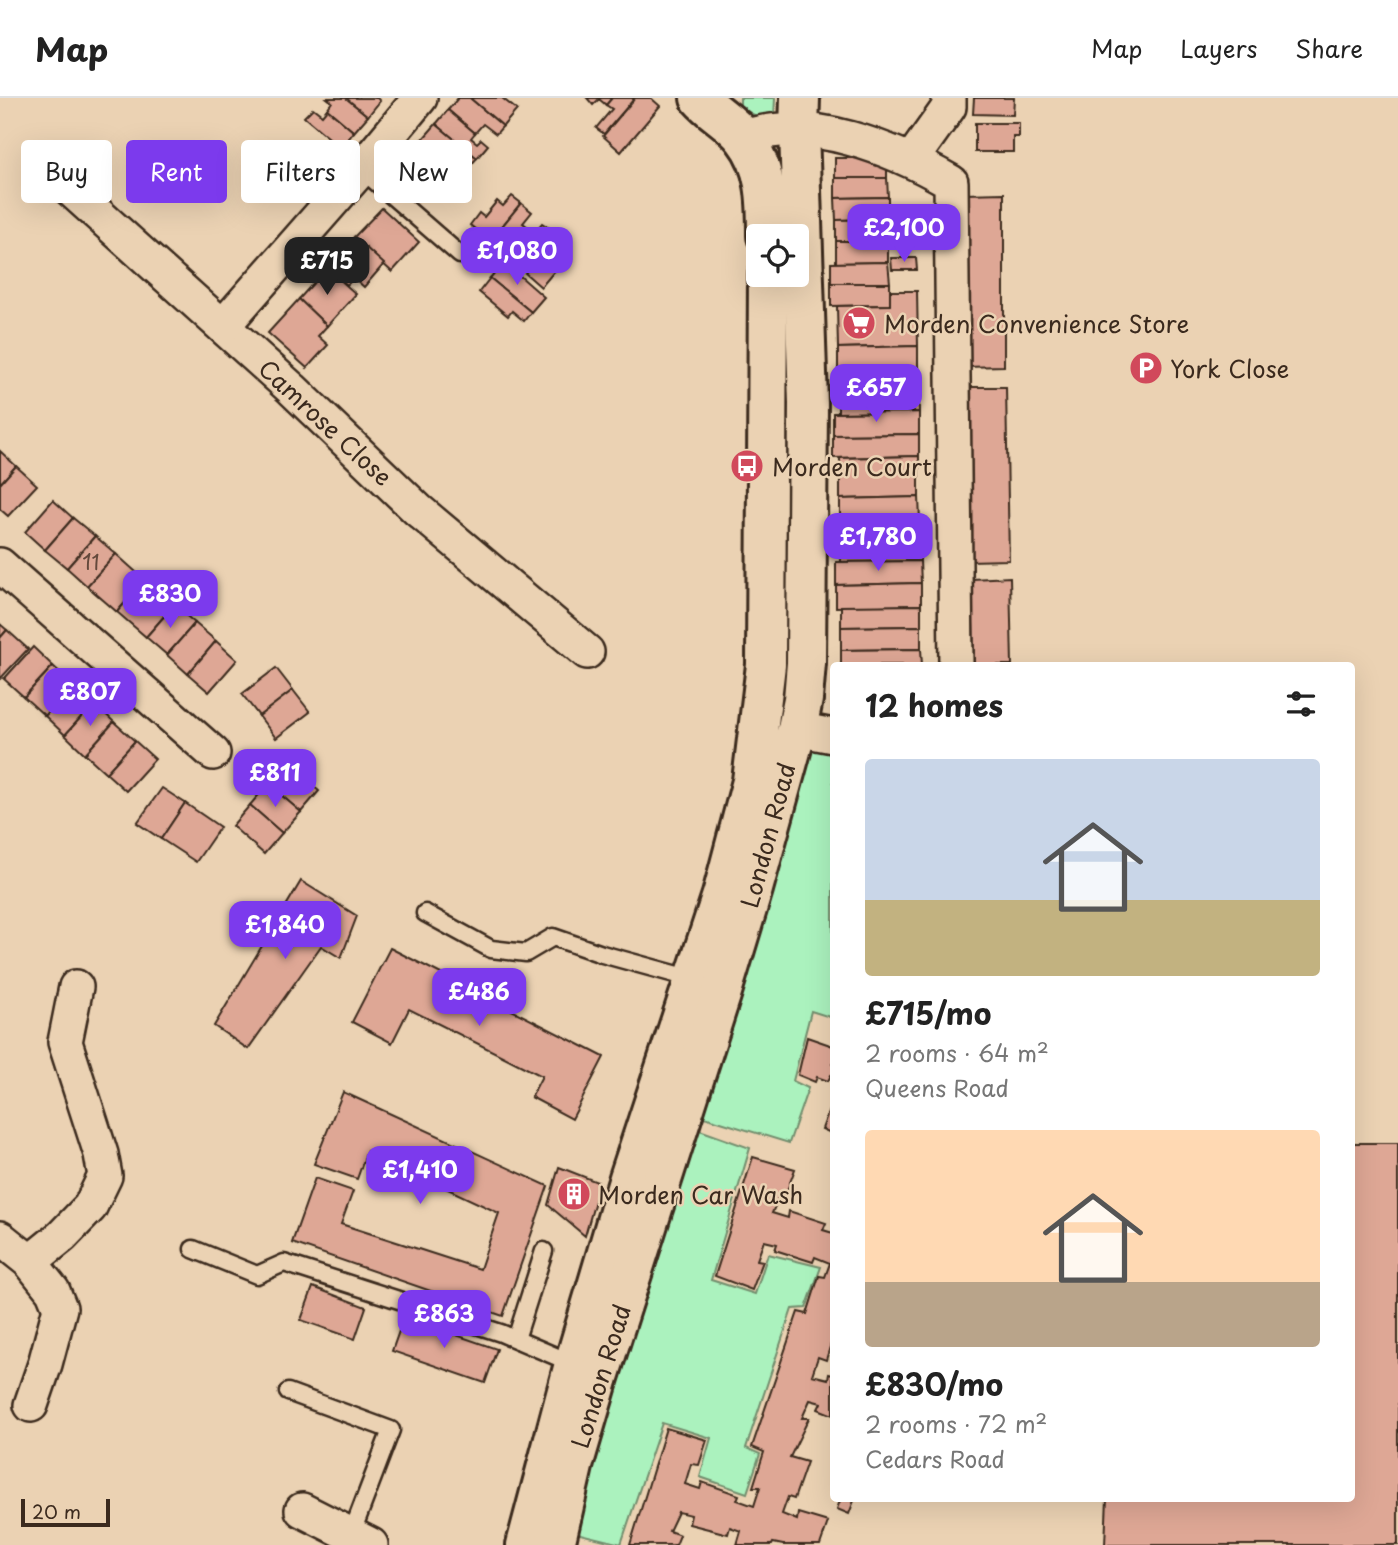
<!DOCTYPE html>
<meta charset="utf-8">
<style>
:root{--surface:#fff;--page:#f6f6f6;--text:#222;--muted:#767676;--line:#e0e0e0;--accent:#7c3aed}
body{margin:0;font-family:"Playpen Sans",sans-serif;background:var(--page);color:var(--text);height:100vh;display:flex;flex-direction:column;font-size:26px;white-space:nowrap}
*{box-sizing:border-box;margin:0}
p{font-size:23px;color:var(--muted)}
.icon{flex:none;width:38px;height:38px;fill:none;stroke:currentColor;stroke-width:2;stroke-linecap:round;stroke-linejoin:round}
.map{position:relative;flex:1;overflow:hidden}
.details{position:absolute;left:830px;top:564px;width:525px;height:840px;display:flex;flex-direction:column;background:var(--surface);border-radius:7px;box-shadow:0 7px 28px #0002}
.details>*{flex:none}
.hud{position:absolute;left:21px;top:42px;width:665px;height:63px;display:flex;gap:14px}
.fabs{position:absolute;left:746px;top:126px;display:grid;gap:14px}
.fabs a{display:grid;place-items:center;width:63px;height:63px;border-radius:7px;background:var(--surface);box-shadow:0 7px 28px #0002;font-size:35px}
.scale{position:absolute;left:21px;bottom:18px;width:89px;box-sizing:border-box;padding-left:7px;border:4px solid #3b2a1e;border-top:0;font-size:19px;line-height:24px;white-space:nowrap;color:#3b2a1e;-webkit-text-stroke:5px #ebd2b3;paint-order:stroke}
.price{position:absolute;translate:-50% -60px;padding:0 16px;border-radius:14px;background:var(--accent);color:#fff;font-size:23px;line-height:46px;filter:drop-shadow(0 2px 4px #0008)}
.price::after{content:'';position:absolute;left:50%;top:42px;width:21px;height:16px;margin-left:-10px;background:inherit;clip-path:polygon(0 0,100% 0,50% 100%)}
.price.on{background:#222;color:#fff}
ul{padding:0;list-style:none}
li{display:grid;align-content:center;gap:14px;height:371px;padding:0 35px}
li span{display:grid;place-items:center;height:217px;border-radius:7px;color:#555}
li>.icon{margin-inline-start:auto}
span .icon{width:126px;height:126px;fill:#fffc;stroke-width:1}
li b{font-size:30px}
h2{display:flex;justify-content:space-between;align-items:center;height:84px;padding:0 35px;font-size:30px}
.tag{padding:0 24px;border-radius:7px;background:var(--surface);box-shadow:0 7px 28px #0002;font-size:24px;line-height:63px}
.tag.on{background:var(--accent);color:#fff}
header{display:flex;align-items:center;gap:42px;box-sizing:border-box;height:98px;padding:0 35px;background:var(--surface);border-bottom:2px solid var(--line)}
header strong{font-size:33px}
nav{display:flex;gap:38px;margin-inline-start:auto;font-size:24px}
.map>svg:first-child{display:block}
.green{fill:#abf2be;stroke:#738e6e;stroke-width:2}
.building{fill:#dea795;stroke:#3b2a1e;stroke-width:2}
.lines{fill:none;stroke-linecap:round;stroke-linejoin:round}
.service-casing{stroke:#3b2a1e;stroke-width:21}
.minor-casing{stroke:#3b2a1e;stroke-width:38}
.trunk-casing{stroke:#3b2a1e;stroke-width:44}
.service{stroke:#ebd2b3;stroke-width:16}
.minor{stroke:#ebd2b3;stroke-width:33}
.trunk{stroke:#ebd2b3;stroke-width:38}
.labels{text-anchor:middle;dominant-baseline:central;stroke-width:5;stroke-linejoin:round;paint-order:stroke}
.number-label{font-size:21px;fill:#64493c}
.poi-label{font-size:24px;fill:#3b2a1e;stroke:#ebd2b3;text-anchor:start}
.street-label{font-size:24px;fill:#3b2a1e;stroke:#ebd2b3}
</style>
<header>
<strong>Map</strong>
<nav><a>Map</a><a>Layers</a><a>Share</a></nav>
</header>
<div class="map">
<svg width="1398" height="1447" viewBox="0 0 1398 1447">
<rect width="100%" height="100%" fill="#ebd2b3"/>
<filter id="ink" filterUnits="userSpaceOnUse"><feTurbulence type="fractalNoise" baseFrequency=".0143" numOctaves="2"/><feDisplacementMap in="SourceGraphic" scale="14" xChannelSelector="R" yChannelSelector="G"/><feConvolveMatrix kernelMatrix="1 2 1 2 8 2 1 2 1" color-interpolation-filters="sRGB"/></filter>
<g filter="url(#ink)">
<g class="green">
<polygon points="740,0 775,0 774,20 758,19 740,9"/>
<polygon points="806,650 833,654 833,911 830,919 811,913 793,983 808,990 789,1045 698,1017"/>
<polygon points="694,1030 750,1050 711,1182 755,1196 768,1156 821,1169 806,1210 792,1211 746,1350 760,1356 747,1395 700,1379 711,1340 662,1325 621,1446 576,1435 582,1395"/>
</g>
<g class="building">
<polygon points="327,0 346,0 368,18 354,34 327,11 332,4"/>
<polygon points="346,0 377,0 380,3 368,18"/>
<polygon points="458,0 470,0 503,28 496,36 483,26 475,35 448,12"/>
<polygon points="470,0 502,0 517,12 503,28"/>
<polygon points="587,0 612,0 606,7 599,1 593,7"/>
<polygon points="612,0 635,0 604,36 596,30 612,11 606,7"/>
<polygon points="635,0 651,0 660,8 621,54 603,38"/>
<polygon points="974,0 1014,0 1013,17 973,16"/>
<polygon points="313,10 322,17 327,11 354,34 341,50 304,19"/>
<polygon points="448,12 475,35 471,40 477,45 481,41 488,47 477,60 436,26"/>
<polygon points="975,25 1019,25 1019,39 1013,39 1013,54 975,54"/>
<polygon points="436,26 477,60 469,69 456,57 449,65 422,42"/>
<polygon points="422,42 449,65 444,71 458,83 450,93 409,58"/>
<polygon points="409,58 450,93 444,100 430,89 423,97 396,74"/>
<rect x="835" y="60" width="52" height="20"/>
<polygon points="835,80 887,80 888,99 835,100"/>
<polygon points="1004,95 1004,268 964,269 964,96"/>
<polygon points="512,98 521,105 490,143 470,127 479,115 484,119 497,103 503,108"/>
<polygon points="888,99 888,121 836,122 835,100"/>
<polygon points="521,105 532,114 523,125 528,129 506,156 490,143"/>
<polygon points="916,109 916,128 888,129 888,110"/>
<polygon points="382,110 419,144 392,174 354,139"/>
<polygon points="888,121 888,143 836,143 836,122"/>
<polygon points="542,125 558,136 531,167 517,155"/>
<polygon points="916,128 917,148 888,149 888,129"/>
<polygon points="354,139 384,166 364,189 354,180 347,187 331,173 339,165 335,161"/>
<polygon points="555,139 569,150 566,152 569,156 541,189 525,175"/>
<polygon points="836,143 888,143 888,164 836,165"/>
<polygon points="891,160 916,160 917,172 892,172"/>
<polygon points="504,164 544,199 531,214 490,180"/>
<polygon points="888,164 890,185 831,185 831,165"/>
<polygon points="327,170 356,196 327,228 299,201"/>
<polygon points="490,180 531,214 524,223 512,213 508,218 479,194"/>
<polygon points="831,185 890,185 890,207 831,208"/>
<polygon points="890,193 917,193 918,248 838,250 837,208 890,207"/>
<polygon points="299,201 327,228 318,238 328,247 307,270 268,235"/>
<polygon points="918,248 918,271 838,273 838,250"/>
<polygon points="918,271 919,314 838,315 838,273"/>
<polygon points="965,289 1006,289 1009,462 968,463"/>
<polygon points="919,314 919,336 833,337 833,315"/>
<polygon points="919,336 919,358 833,360 833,337"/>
<polygon points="0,353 16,368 0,386"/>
<polygon points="919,358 919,399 840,401 840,360"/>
<polygon points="16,368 37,387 8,418 0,411 0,386"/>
<polygon points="919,399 920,423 840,424 840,401"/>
<polygon points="53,402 73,420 45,452 25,434"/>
<polygon points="73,420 95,438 67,470 45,452"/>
<polygon points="920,423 920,463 841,465 840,424"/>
<polygon points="95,438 116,456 87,488 67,470"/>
<polygon points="116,456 145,482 117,514 87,488"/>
<polygon points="920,463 921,485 836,487 836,464"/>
<polygon points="1010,479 1012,567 974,567 972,481"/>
<polygon points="145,482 174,507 146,539 117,514"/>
<polygon points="921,485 921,507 836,509 836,487"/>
<polygon points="174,507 195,525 167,557 146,539"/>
<polygon points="921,507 921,528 841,529 841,508"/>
<polygon points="195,525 216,543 188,576 167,557"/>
<polygon points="0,526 7,532 0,540"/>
<polygon points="921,528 921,551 841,552 841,529"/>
<polygon points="7,532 28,551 0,581 0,540"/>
<polygon points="216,543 237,562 209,594 188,576"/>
<polygon points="33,549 53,568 24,599 4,581"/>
<polygon points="921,551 922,567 841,567 841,552"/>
<polygon points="53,568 74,587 45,618 24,599"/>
<polygon points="276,570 293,592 259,618 242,596"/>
<polygon points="74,587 94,605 65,637 45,618"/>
<polygon points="293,592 310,614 276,640 259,618"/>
<polygon points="94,605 114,624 85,656 65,637"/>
<polygon points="114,624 135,643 106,675 85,656"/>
<polygon points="135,643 155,661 126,693 106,675"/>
<polygon points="287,665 319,693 301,714 268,686"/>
<polygon points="268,686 301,714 282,735 250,707"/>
<polygon points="162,690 185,705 161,741 137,725"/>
<polygon points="185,705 220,729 196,764 161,741"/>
<polygon points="250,707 282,735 264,756 232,728"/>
<polygon points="301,783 357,818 341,860 321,848 248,951 214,928"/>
<polygon points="390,850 604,959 572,1021 531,999 542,978 409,911 392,945 352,924"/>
<polygon points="807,939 833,948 833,978 831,977 828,983 817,979 815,984 798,977"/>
<polygon points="343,994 548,1088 503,1218 292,1145 315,1080 353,1093 341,1126 480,1171 489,1144 499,1115 367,1053 357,1081 314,1066"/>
<polygon points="833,1001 833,1036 822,1031"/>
<polygon points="1351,1045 1398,1045 1398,1447 1105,1447 1107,1400 1351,1400"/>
<polygon points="753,1059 795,1071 785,1098 780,1096 772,1115 788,1120 789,1113 826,1125 823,1132 833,1135 833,1239 826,1262 818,1259 812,1277 828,1281 829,1276 833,1277 833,1317 818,1311 821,1305 810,1302 802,1320 809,1320 790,1359 807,1364 794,1401 788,1399 782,1416 797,1422 798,1415 828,1424 820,1447 783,1447 773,1445 772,1447 737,1447 741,1433 730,1429 728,1436 689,1426 691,1417 678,1414 669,1433 680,1437 676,1447 630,1447 666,1330 707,1342 699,1367 691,1366 685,1386 700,1391 702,1384 739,1397 737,1402 754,1408 760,1389 753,1389 764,1354 752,1349 798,1214 807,1216 819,1178 825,1179 830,1165 815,1159 813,1164 775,1152 777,1146 764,1143 757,1162 763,1163 752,1192 715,1178"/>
<polygon points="559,1069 600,1085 585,1138 548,1107"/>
<polygon points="313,1189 366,1209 355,1241 301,1222"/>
<polygon points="404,1219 497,1251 485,1285 392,1253"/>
<polygon points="841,1400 855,1400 849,1416 837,1411"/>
</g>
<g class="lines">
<defs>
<g id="service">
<polyline points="361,71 460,157"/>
<polyline points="425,815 491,851 526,855 553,839 602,856 693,881"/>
<polyline points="193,1151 257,1177 284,1165 501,1235 574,1266"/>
<polyline points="516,1241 544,1153"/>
<polyline points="288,1294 391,1332 351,1437"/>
</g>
<g id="minor">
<path d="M744,39C811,17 892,50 951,84L956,567"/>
<polyline points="912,61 949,9 949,0"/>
<polyline points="69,90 292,291 418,412 587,554"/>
<polyline points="223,228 361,71 420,0"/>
<polyline points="0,467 213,655"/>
<polyline points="797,631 833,638"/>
<polyline points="0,1140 30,1164 53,1193 60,1210 45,1266 31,1307"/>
<polyline points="30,1164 62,1138 90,1109 105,1078 101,1056 65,944 76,889"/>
<polyline points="302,1412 371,1447"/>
</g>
<g id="trunk">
<path d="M700,0C713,15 732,24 744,40C767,69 767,104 767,138"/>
<polyline points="526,1447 574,1266 629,1080 722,797 752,683 766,567 768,177"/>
<polyline points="555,1447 573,1368 599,1279 721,897 753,791 797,631 803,601 806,565 808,305 799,32 800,0"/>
</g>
</defs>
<use href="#service" class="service-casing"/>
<use href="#minor" class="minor-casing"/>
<use href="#trunk" class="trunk-casing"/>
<use href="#service" class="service"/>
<use href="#minor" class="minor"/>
<use href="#trunk" class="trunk"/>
</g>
</g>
<defs>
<symbol id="supermarket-disc" viewBox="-11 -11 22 22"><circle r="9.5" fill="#d1495b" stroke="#ebd2b3"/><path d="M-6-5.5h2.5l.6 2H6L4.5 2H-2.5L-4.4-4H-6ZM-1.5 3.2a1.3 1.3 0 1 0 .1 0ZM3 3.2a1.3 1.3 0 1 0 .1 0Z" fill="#fff"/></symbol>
<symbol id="parking-disc" viewBox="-11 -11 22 22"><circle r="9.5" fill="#d1495b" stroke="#ebd2b3"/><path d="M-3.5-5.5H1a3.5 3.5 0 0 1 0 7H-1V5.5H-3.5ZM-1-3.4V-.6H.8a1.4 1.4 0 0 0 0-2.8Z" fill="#fff"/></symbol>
<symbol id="bus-disc" viewBox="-11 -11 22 22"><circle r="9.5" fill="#d1495b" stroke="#ebd2b3"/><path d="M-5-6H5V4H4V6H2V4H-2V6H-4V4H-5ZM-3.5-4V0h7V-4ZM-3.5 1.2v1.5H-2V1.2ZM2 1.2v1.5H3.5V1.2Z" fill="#fff"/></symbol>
<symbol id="building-disc" viewBox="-11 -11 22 22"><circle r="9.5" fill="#d1495b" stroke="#ebd2b3"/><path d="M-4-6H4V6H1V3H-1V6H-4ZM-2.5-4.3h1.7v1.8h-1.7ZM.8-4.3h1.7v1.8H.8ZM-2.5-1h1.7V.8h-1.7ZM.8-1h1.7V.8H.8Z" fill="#fff"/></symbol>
</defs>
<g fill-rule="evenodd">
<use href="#supermarket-disc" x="840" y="206" width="38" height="38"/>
<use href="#parking-disc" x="1127" y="251" width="38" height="38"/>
<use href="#bus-disc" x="728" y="349" width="38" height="38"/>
<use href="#building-disc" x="555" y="1077" width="38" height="38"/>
</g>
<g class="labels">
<g class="number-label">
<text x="91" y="463">11</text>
</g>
<g class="poi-label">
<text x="884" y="225">Morden Convenience Store</text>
<text x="1170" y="270">York Close</text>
<text x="772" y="368">Morden Court</text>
<text x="598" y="1096">Morden Car Wash</text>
</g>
<g class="street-label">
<text transform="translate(326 324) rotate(43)">Camrose Close</text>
<text transform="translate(767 737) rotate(-75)">London Road</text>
<text transform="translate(600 1278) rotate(-73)">London Road</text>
</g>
</g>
</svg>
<div class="fabs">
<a><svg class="icon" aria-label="locate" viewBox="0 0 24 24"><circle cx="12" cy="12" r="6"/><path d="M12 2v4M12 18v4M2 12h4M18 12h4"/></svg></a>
</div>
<div class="scale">20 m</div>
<b class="price" style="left:904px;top:166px">£2,100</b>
<b class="price" style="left:517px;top:189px">£1,080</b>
<b class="price on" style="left:327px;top:199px">£715</b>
<b class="price" style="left:876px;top:326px">£657</b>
<b class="price" style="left:878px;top:475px">£1,780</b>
<b class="price" style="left:170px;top:532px">£830</b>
<b class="price" style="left:90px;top:630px">£807</b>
<b class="price" style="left:275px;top:711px">£811</b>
<b class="price" style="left:285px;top:863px">£1,840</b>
<b class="price" style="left:479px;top:930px">£486</b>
<b class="price" style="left:420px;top:1108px">£1,410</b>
<b class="price" style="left:444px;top:1252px">£863</b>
<div class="hud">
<a class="tag">Buy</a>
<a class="tag on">Rent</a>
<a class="tag">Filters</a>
<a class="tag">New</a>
</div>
<section class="details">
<h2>12 homes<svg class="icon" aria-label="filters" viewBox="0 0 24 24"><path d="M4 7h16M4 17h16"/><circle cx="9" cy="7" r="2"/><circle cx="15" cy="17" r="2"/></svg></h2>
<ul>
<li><span style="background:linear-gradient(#c9d6e8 65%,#c2b280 0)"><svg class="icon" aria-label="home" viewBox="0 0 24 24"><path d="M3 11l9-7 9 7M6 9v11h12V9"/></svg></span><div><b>£715/mo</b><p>2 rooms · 64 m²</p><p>Queens Road</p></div></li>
<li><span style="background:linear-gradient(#ffd9b3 70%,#b9a48a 0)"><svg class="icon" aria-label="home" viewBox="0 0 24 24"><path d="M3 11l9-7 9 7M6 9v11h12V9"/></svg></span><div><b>£830/mo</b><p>2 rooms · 72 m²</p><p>Cedars Road</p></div></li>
</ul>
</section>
</div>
